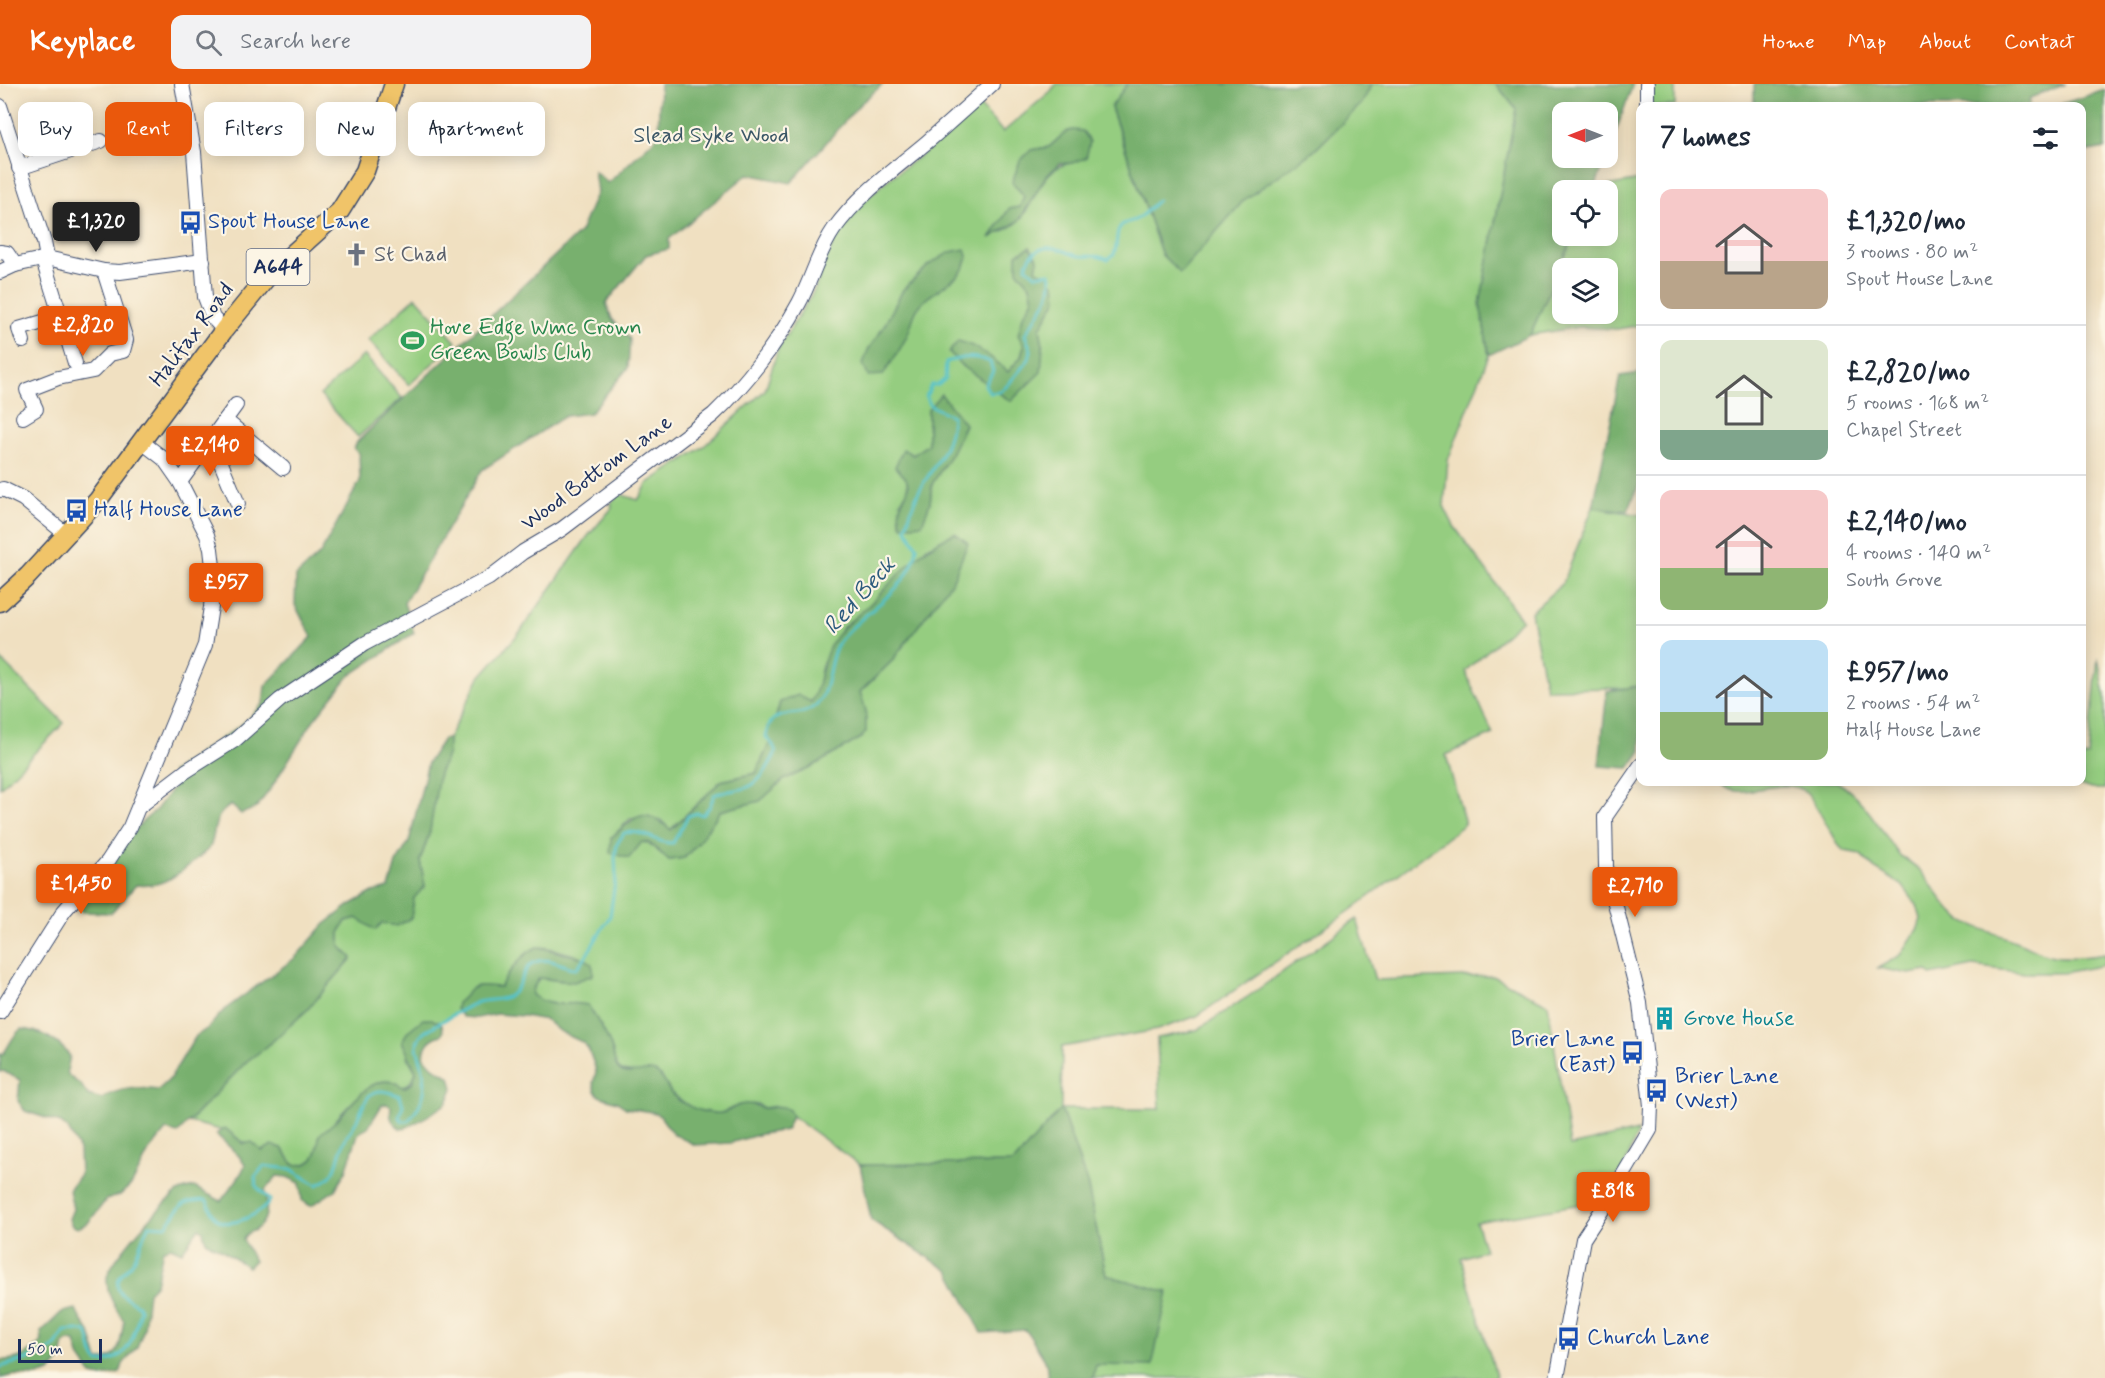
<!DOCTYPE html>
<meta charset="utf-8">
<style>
:root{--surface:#fff;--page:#f2f2f3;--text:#1f2937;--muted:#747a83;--line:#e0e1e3;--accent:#ea580c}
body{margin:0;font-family:Mynerve,sans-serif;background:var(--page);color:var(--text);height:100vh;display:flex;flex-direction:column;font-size:22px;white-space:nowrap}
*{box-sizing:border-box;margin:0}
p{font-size:20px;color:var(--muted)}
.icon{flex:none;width:33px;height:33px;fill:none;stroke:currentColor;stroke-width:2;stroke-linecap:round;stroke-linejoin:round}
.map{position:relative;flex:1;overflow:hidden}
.panel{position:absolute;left:1636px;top:18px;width:450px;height:684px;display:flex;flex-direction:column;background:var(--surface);border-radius:12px;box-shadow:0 3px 15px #0003}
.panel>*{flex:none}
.hud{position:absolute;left:18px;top:18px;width:570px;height:54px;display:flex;gap:12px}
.needle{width:39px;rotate:270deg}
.tools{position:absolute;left:1552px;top:18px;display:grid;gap:12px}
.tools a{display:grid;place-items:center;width:66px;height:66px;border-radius:12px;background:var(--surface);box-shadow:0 3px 15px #0003;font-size:30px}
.scale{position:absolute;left:18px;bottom:15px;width:84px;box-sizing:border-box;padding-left:6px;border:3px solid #1b2f5e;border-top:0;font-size:16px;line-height:21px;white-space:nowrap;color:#1b2f5e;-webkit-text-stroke:4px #fcf5e5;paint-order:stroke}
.price{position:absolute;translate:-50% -51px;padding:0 14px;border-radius:6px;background:var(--accent);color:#fff;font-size:20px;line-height:39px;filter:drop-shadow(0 2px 3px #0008)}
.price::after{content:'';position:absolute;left:50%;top:36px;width:18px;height:14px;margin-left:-9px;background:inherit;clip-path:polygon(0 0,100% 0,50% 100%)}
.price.selected{background:#222;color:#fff}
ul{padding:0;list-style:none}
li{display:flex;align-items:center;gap:18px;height:150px;padding:0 24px}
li+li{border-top:2px solid var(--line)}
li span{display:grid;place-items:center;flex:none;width:168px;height:120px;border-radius:12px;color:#555}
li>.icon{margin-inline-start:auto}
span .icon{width:72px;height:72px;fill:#fffc;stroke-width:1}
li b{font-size:26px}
h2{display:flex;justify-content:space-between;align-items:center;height:72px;padding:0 24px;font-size:26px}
.chip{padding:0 21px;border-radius:12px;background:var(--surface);box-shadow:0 3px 15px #0003;font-size:21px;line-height:54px}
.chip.selected{background:var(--accent);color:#fff}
header{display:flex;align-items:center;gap:36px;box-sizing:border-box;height:84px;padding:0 30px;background:var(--accent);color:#fff}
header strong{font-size:28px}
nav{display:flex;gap:33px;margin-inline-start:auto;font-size:21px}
.search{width:420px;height:54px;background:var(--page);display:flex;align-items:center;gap:15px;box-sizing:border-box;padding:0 21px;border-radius:12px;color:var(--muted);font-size:22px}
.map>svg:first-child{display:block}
.green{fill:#95cd80;stroke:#587e6f;stroke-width:1.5;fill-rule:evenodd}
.forest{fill:#78b06e;stroke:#4a7066;stroke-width:1.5}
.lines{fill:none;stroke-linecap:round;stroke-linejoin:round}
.stream{stroke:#54c2c9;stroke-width:3}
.minor-casing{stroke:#3b4a6d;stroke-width:16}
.major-casing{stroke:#3b4a6d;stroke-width:21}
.minor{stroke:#fff;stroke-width:14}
.major{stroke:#f0c469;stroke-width:18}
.labels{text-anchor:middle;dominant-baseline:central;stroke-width:4.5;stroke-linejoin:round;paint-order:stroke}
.shield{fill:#fcf5e5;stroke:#5e6a86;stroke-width:1.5}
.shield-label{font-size:21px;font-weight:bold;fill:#1b2f5e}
.park-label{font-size:22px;fill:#3a5666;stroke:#fcf5e5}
.transit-label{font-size:22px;fill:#164399;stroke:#fcf5e5;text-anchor:start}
.worship-label{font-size:22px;fill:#5b616d;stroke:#fcf5e5;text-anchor:start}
.leisure-label{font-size:22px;fill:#27864d;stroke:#fcf5e5;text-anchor:start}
.street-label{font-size:22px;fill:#1b2f5e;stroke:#fcf5e5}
.culture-label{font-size:22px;fill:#0d838f;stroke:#fcf5e5;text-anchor:start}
.water-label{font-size:24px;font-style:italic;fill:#2c5b7e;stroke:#fcf5e5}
</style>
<header>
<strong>Keyplace</strong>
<div class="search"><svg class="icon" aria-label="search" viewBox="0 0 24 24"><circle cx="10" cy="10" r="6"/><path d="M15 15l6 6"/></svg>Search here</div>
<nav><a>Home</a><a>Map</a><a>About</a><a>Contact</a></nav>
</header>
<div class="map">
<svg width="2105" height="1294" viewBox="0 0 2105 1294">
<rect width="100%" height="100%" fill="#fcf5e5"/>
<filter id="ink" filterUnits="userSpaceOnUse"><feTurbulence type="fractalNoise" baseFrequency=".0167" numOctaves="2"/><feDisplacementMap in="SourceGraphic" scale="12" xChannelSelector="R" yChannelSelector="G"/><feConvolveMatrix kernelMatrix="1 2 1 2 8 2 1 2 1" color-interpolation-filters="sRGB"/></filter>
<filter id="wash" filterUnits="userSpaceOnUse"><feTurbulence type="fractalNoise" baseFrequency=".008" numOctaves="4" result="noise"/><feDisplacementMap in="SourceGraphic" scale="24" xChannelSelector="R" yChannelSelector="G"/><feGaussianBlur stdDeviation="1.35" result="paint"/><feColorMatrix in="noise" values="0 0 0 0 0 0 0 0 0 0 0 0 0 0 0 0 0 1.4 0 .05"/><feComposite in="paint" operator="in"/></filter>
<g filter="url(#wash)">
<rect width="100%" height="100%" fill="#f0e0c1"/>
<g class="green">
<path d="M1056,0H1127L1111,24L1162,171L1180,188L1244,116L1315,66L1362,19L1372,0H1496L1516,25L1480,220L1489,271L1448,376L1444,422L1454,442L1522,536L1465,587L1493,650L1446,671L1465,740L1351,826L1197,932L1157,946L1062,963L1061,1025H1160L1157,954L1197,946L1246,914L1357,835L1375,896L1493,892L1548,920L1570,1062L1638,1047L1624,1084L1592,1118L1476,1138L1485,1166L1461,1174L1497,1294H1093L1106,1191L1087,1099L1061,1026L1013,1079L860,1081L792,1032L789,1026L776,1022L764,1024L757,1020L739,1021L719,1030L705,1027H696L671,1009L661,992L621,987L616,982L612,965L603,946L588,921C567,919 551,924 532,911V906L539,894L562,897L580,872C549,867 540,851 517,880C511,888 505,894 500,903C471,901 474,902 456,925L459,928L440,939L438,937L407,972L416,988C407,1011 392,1003 371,1001C359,1012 345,1024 335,1037C325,1051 319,1082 298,1081C290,1080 287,1073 278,1071C257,1066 241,1059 225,1044L220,1046L189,1038L247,977L265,964L307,926L352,874L340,862V847L346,837L357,834L382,839L411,834L414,813L425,802L420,777L430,747L434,711L439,689L445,678L448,655L480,593L520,548L588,452L612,424L611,419L620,410L638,416L648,399L703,363L765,306L778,265L815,205L823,182L835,156L865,116L885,98L932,63L978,20L1003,48L1051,7ZM1066,48L1072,79C1041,82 1037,116 1020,136C1013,144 1000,148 991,153L1009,125L1020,123L1024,112L1031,66L1049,63ZM1030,163L1038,176L1036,185L1042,189L1040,244L1043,262L1011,317L960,280L998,279L1008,288L1021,273L1024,261L1023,232L1033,216L1030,201L1017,186ZM930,180L957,192L926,215L912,230L909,247L883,291L868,266L883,244L903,206ZM928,325L965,341L951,370L932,400L930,419L900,418L908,407L907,397L913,371L928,360ZM955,449L967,459L953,496L891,578L860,608L866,627L861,654L808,685L785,695L760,716L720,727L698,759L684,774L669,776L648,759L611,754L631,734L661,736L670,746L721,697L756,689L770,658L766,653L767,643L776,633L780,618H811L817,608L822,581L843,543L867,523L927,463Z"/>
<polygon points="1653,0 1675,0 1675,22 1652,22"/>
<path d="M1641,96V241L1617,245L1579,243L1530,251L1574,152H1608V106H1594L1595,104ZM1563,184H1608V230H1563Z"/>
<polygon points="416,213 456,258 409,301 368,256"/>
<polygon points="364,271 402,314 358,353 320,311"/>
<polygon points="1593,423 1641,431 1641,601 1628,604 1546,605 1531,528 1563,499"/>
<polygon points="2098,574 2105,611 2105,705 2092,705 2070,698 2082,698 2082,674 2088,672"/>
<polygon points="0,575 64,639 0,704"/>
<path d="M1720,698H1837C1862,712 1882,747 1899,771C1926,786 1933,807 1952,828C1964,841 1999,850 2015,857C2026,861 2038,868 2049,871C2064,875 2090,873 2105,870V881L2063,889H2025L1973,882L1931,891L1927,887L1909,890L1878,884L1901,871L1918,844L1921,835L1917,821L1902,801L1874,784L1860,770L1845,767L1840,763C1834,754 1812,712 1806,708C1782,689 1735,722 1720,698Z"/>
</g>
<g class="forest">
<path d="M660,0H883L859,21L791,99L748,90L669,155V165L646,171L606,219L612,235L630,255L628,284L590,329L565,332L482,386L404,519L414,549L349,592L313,637L271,704L256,724L241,730L231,721C212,733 217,743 211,761C209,766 202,770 198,774C178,791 163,804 136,801L111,829L83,828L75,822L96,801L125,758L142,738L156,726L177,698L172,688L242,640L263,620L265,602L312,553L295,521L296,492L320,470L360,397L359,369L354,365L357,358L580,148L597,108L594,87L608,99L658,52Z"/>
<polygon points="1127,0 1372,0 1362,19 1315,66 1244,116 1180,189 1162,171 1111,23"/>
<polygon points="1496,0 1633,0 1608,69 1608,28 1563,28 1563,74 1606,74 1594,106 1563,106 1563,152 1574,152 1530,251 1489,271 1480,220 1516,25"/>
<polygon points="1754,0 2066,0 2030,14 2029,22 1796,22 1793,21 1791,22 1754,22"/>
<polygon points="2105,6 2105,64 2082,68 2082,22 2055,22"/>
<polygon points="1072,46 1083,47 1090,58 1086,74 1072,79 1059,80 1045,94 1019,137 990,154 1009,125 1020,123 1024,112 1012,98 1020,77 1031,66 1049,63 1066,48"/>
<path d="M1030,163L1038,176L1036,185L1042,189H1050L1051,197L1055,200L1057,215L1040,244L1043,262L1041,288L1011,317L997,308L990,309L985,301L986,299L960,280L949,268L958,257C978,262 993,274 1008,288L1021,273L1024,261L1018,251L1023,232L1033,216L1030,201L1017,186V170Z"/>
<path d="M965,165C976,189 940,202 926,215C914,226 914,232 909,247C903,263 892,277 883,291L868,292L863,280L868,266L883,244L903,206L930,180L950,168Z"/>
<polygon points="1641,289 1641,395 1628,427 1593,423 1620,292"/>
<path d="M941,310L965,340L951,370L932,400L930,419L922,440L902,442C892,418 913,411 907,397C906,392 898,387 895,383L903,365L913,371L928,360V325Z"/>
<path d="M955,449L968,459L953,496L891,578L860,608L866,627V648L861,654L808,685L785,695L760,717L720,727L698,759L684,774L669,776L649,759L642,758L629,774L610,769L611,754C636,733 641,720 671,746L721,697L756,689L770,658L766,653L767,643L776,633L780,618L798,611L811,618C821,601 821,580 830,562C839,544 854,535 868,522C898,493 915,466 955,449Z"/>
<polygon points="1641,602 1641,667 1629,684 1599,682 1607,607"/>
<path d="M443,655H448V669L439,689L430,747L420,777L425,802L414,814L411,834L397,842L382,839L375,846L357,834L346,837L340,847V862L352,874L307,926L265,964L247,977L178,1049L166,1046L149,1067L132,1100L120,1111L106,1116L88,1139L78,1144L72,1142L69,1135L73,1125L69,1106L80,1090L79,1066L68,1045L61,1039L25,1027L18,1017L20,996L3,987L0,988V970H3C10,961 12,952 21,945C40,946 59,957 70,972L67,987L69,992L81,1001L88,1011L102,1015C119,1003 138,1003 158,1006L169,996L196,952L208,944L224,926L295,874L325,840L350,821L373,808L389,804L396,779L409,758L428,678Z"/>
<path d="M537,863C548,864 556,868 566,870C579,872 596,874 593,891L574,898L539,894L532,906V911C557,928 565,915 588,921C596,935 607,949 612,965C614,970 614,978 617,983C625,996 644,983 655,988C664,992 666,1003 672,1010C682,1021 706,1031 720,1029C727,1029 732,1024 737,1022C746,1018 755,1021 763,1024C773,1026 778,1018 789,1026L792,1032L786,1046L761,1050L730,1059L695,1061L673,1050L660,1032L652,1028L626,1024L617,1018L599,1012L595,1007L593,999L596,989L595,983L588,964L582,958L559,947L546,936L524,932L497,930L477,934L463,933L456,925L457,919C463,915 466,910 471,905C479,899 491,903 500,903C509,887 521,871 537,863Z"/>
<path d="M423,935H432L442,941L443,948L441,951C429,955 426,960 423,972L433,983L450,993L453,1004L447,1019C437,1026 412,1043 401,1045C392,1038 389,1035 391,1023L387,1020L382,1021L369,1042L358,1050L346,1087L335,1106L311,1122L302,1117L300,1099L287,1093L277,1092L265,1106C267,1122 270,1136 255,1146C249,1149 246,1149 243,1155L254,1177L248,1183C239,1178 231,1172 222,1166C213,1160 204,1161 203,1147L199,1144L182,1168L171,1163L163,1165L156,1200L148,1208L144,1245L137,1263L123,1280L120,1289L102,1293L92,1291L80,1274L75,1258L69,1257L64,1260L60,1276L50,1288L37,1292L14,1291L0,1294V1276C21,1277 27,1270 42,1257L41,1248L62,1228L76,1225L81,1236L90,1248L98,1276C122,1277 120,1255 124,1237C116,1225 106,1210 107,1194C108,1179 166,1114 180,1107C184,1105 190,1104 194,1103L221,1117C229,1105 240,1095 245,1081L239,1072L216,1050L225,1044L244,1060L252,1058L262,1067L272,1061L282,1064L293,1080C315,1084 318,1069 319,1051C325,1046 331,1041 337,1036C353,1018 378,982 404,1004L412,999L416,988L402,957L408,947Z"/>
<polygon points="1061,1025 1087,1099 1106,1191 1168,1208 1152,1282 1096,1281 1093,1294 1048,1294 1046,1278 1026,1246 982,1249 949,1187 871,1136 860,1081 1013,1079"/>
</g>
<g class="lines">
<path class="stream" d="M0,1283L41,1271L55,1262L65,1247L77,1246L87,1248C92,1259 90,1270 98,1278C129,1278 135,1251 140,1225L138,1221C125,1214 110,1206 122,1190C126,1185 131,1182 134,1176C140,1164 142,1153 149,1141L166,1142C182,1123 177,1117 206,1116C211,1122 211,1130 217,1135C229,1146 264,1129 270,1116L256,1102L255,1093L264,1082L291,1085L317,1101C341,1091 335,1076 345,1056C348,1049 354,1043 357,1036C368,1012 369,999 400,1012L403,1021L399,1033L402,1037H408C427,1016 428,1000 420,974C417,965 415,961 420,952C422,948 470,921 478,918C488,915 501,917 509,912C522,904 521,886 533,879C547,871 562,882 576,885L586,872L610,832L616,791L615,774L617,760L624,749C646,745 655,760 673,759L688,732L697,729L703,731L710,722L714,711C725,706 739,707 748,703C761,698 770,680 776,668L773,661L766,653C769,620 798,637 815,622C832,607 826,572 842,554C866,525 912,505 917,463L906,444C910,428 915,413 923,400C937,378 952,359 952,332L931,322L926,313L931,301H938L945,295L946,278C963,273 974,271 990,278L993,287L985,301L990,309L999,308L1007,302L1029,275L1031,266L1025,251C1035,233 1056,211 1050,189L1035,191L1026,183C1031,164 1045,161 1062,166C1068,168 1074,172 1080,172C1091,173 1097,170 1108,176L1114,170C1117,163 1116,155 1118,147C1121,137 1130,139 1137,135C1143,132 1151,122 1158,116"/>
</g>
</g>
<g filter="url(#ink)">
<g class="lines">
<defs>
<g id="minor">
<polyline points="182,0 194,68 205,213 213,234 224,246"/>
<polyline points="1647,0 1647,22"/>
<polyline points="0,22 44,158 47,174"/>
<polyline points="19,84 101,57"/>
<polyline points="0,168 7,169 15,181"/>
<polyline points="43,176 75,279"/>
<polyline points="0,188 15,181 47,174 104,187 120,188 203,177"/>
<polyline points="23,257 19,245 60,233"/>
<polyline points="23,333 36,325 27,306 58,294 93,287 110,270 123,267 126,256 104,187"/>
<polyline points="225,336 283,384"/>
<polyline points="211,355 238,420"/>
<polyline points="180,398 236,321"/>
<polyline points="0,406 3,405 23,415 67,451"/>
<path d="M140,722L186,687L235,656L280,616L364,560L489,494L523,468L562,445L713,331C745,301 778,258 799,219C812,195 818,168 834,145C859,110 895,85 927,58C949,39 971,19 992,0"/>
<polyline points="0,928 64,827 108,777 130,743 205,561 211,523 214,491 211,465 207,451 180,398 164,375 142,358"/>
<polyline points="1557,1294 1583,1155 1604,1123 1650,1046 1651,1022 1640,919 1606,783 1605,733 1641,681"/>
</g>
<polyline id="major" points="0,518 28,492 98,416 224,246 267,193 340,127 365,87 394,0"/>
</defs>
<use href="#minor" class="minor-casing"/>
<use href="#major" class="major-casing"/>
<use href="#minor" class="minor"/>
<use href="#major" class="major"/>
</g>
</g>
<defs>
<symbol id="bus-bare" viewBox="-9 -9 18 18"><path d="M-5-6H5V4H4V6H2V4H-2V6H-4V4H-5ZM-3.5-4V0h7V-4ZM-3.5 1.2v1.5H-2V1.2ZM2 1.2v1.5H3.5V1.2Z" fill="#1a4fb4" stroke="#fcf5e5" stroke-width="2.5" paint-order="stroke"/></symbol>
<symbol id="church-bare" viewBox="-9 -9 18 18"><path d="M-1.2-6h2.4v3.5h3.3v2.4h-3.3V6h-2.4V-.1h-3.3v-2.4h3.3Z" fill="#6b7280" stroke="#fcf5e5" stroke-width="2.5" paint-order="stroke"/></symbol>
<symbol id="stadium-bare" viewBox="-9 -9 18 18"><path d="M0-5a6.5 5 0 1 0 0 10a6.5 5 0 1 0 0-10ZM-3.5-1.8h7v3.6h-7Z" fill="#2e9e5b" stroke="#fcf5e5" stroke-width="2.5" paint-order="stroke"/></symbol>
<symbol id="building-bare" viewBox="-9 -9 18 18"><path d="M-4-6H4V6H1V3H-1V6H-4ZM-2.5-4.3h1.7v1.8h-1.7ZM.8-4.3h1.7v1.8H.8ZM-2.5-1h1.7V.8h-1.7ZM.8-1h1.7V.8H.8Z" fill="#0f9aa8" stroke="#fcf5e5" stroke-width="2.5" paint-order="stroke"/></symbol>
</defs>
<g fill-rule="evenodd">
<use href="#bus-bare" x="174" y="122" width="33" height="33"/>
<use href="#church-bare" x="340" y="154" width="33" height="33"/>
<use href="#stadium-bare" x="396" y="240" width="33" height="33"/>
<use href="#bus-bare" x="60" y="410" width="33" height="33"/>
<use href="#building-bare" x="1648" y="918" width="33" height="33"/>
<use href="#bus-bare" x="1616" y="952" width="33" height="33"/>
<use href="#bus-bare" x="1640" y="990" width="33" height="33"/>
<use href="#bus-bare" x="1552" y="1238" width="33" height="33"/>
</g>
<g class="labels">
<rect class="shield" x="246.5" y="165" width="63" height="36" rx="4.5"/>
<g class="shield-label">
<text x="278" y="183">A644</text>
</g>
<g class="park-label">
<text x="711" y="52">Slead Syke Wood</text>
</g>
<g class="transit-label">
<text x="208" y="138">Spout House Lane</text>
<text x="94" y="426">Half House Lane</text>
<text x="1615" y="956" text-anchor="end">Brier Lane<tspan x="1615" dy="25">(East)</tspan></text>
<text x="1675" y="993">Brier Lane<tspan x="1675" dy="25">(West)</tspan></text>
<text x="1587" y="1254">Church Lane</text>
</g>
<g class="worship-label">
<text x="374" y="171">St Chad</text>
</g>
<g class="leisure-label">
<text x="430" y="244">Hove Edge Wmc Crown<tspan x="430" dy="25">Green Bowls Club</tspan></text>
</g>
<g class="street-label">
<text transform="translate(192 251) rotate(-53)">Halifax Road</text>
<text transform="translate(597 389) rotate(-36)">Wood Bottom Lane</text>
</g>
<g class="culture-label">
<text x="1683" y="935">Grove House</text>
</g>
<g class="water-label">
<text transform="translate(860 512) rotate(-48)">Red Beck</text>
</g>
</g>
</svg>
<div class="tools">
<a><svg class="needle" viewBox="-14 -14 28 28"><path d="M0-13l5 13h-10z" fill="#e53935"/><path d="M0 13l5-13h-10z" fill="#747a83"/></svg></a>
<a><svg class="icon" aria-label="locate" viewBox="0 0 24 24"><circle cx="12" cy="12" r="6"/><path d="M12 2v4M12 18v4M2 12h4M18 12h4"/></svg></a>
<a><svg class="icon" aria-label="layers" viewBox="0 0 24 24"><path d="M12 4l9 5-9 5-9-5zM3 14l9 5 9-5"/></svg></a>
</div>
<div class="scale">50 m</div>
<b class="price selected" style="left:96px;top:169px">£1,320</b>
<b class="price" style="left:83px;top:273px">£2,820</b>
<b class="price" style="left:210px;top:393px">£2,140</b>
<b class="price" style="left:226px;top:530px">£957</b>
<b class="price" style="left:81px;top:831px">£1,450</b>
<b class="price" style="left:1635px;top:834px">£2,710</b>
<b class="price" style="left:1613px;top:1139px">£818</b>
<div class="hud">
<a class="chip">Buy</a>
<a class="chip selected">Rent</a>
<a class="chip">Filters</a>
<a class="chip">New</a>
<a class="chip">Apartment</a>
</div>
<section class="panel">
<h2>7 homes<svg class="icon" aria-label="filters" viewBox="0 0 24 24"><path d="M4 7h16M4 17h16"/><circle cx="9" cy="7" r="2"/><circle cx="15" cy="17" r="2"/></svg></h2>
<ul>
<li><span style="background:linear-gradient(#f6c9c9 60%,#b9a48a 0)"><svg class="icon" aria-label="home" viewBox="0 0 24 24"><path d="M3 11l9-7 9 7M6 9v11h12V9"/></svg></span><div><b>£1,320/mo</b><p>3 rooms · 80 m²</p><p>Spout House Lane</p></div></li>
<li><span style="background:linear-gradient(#dfe7d0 75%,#7fa58c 0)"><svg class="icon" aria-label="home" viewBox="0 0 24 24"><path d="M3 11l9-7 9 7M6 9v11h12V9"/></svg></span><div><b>£2,820/mo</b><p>5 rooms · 168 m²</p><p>Chapel Street</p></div></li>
<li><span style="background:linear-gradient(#f6c9c9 65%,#8fb573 0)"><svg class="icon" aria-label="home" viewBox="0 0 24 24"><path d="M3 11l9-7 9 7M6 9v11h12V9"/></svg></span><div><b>£2,140/mo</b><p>4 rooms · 140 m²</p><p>South Grove</p></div></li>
<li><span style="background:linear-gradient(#bfe0f5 60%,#8fb573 0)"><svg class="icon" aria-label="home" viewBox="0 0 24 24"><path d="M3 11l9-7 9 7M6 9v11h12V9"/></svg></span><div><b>£957/mo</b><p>2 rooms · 54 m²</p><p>Half House Lane</p></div></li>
</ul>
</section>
</div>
